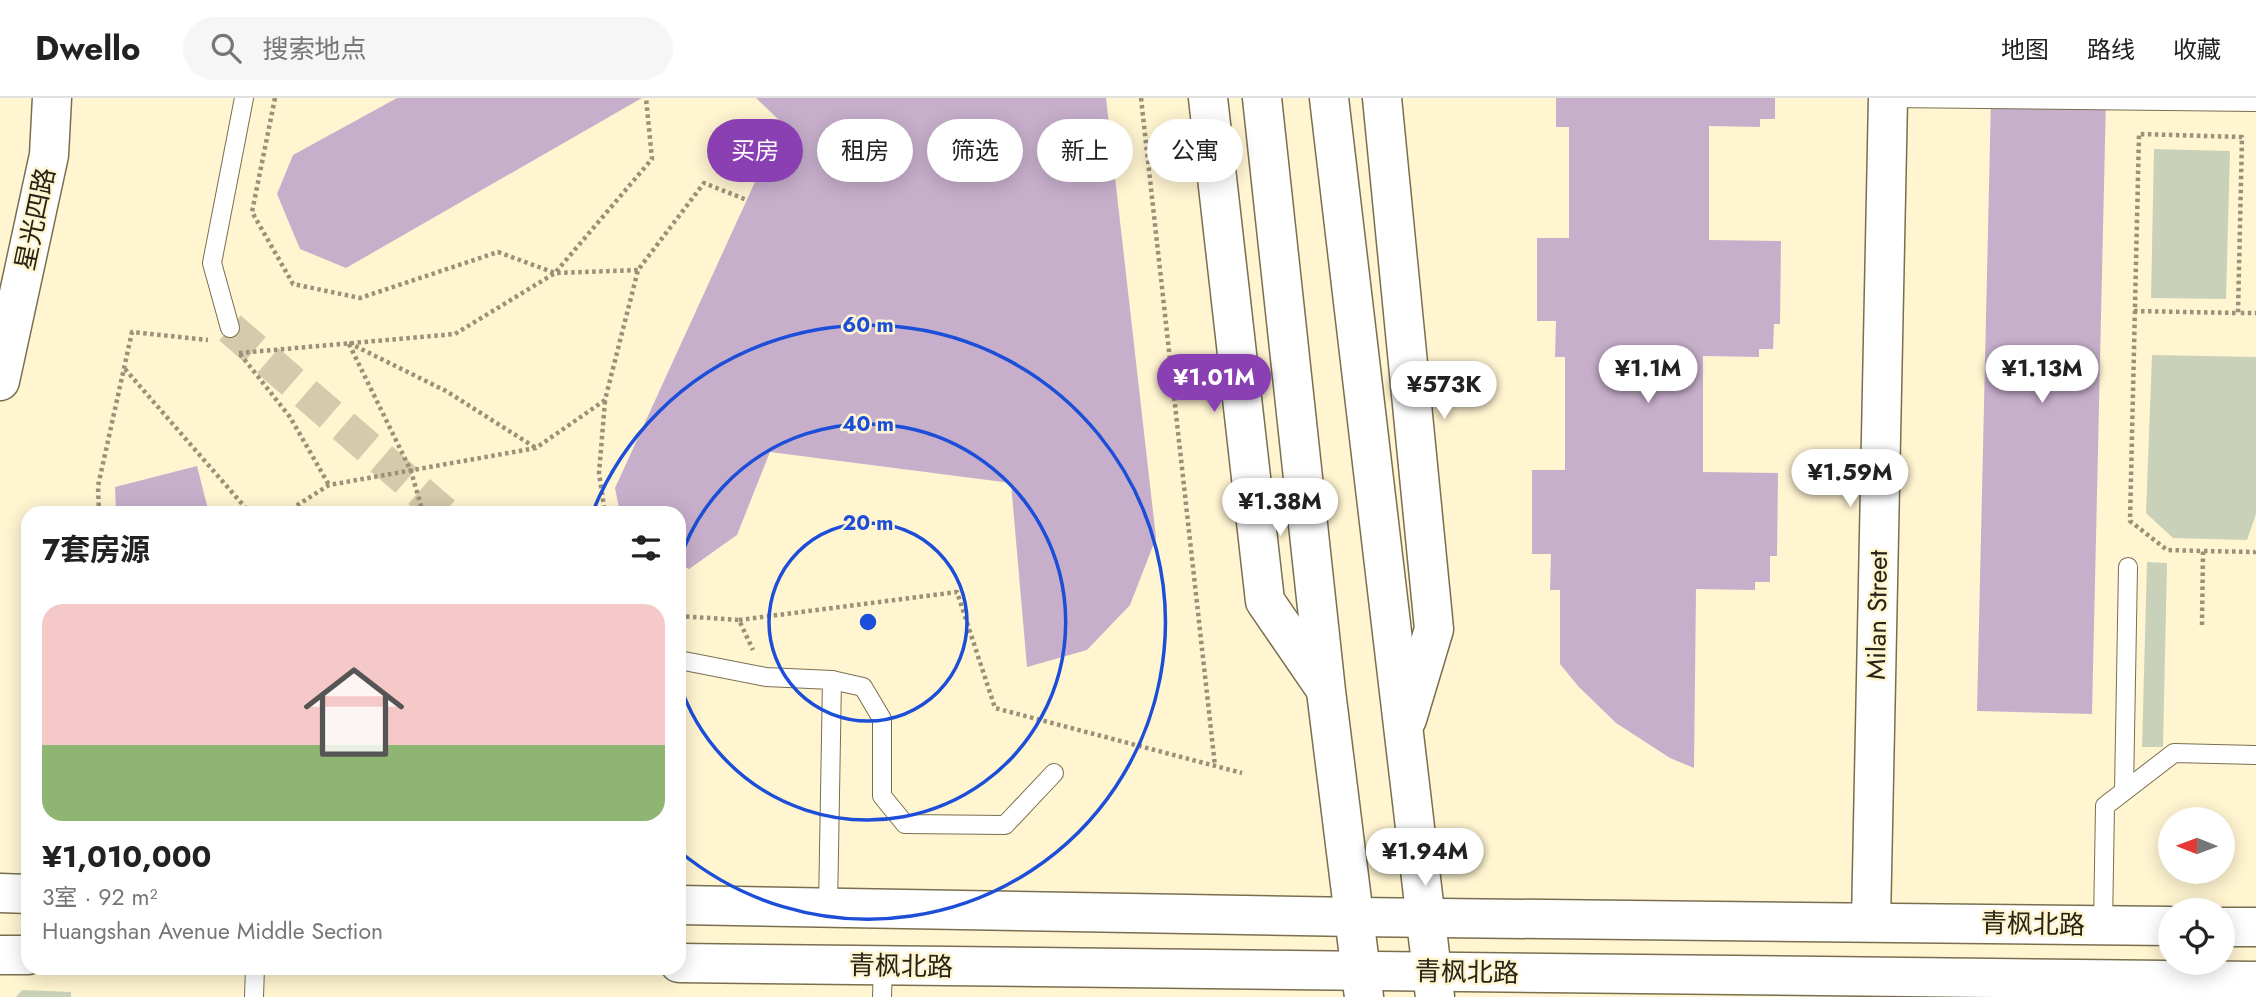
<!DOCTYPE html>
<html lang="zh">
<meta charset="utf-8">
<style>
:root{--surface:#fff;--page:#f6f6f6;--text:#222;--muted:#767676;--line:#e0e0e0;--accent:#8a40b2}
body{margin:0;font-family:Jost,"Noto Sans SC",sans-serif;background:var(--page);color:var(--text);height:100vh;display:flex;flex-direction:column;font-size:26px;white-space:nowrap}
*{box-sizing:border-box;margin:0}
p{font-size:23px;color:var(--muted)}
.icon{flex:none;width:38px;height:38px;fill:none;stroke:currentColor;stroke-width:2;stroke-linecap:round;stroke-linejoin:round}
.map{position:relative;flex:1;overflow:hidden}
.sheet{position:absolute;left:21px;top:408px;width:665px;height:469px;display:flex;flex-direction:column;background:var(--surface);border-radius:21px;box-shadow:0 4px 18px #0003}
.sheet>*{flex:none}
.hud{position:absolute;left:707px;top:21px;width:665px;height:63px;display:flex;gap:14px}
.needle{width:46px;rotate:271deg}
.fabs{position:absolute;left:2158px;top:709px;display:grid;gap:14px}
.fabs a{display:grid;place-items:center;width:77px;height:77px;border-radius:50%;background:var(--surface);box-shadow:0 4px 18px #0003;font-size:35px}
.price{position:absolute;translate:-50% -60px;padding:0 16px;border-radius:24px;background:#fff;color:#222;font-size:23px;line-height:46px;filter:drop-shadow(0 2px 4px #0008)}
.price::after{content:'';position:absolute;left:50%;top:42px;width:21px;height:16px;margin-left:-10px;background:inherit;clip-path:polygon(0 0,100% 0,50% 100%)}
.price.current{background:var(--accent);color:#fff}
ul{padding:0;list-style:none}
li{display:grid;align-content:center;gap:14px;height:371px;padding:0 21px}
li span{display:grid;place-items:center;height:217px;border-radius:21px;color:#555}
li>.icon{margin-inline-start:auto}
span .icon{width:126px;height:126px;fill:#fffc;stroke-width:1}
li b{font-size:30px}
h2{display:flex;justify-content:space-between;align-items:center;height:84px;padding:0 21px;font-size:30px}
.pill{padding:0 24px;border-radius:32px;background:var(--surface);box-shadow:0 4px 18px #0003;font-size:24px;line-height:63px}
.pill.current{background:var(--accent);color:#fff}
header{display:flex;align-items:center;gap:42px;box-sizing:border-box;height:98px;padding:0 35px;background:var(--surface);border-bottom:2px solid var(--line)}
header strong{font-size:33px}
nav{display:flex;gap:38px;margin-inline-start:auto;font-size:24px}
.search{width:490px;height:63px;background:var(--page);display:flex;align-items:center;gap:18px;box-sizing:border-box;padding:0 24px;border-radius:38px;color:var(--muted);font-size:26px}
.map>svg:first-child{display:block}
.green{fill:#c9d2b9}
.building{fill:#c7afcc}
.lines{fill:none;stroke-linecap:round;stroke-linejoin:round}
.minor-tunnel{stroke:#d4cbac;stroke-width:33;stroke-dasharray:33 17;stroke-linecap:butt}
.service-casing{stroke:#796f50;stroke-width:20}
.tertiary-casing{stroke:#796f50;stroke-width:41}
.secondary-casing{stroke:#796f50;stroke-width:41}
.path{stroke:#999178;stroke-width:4.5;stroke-dasharray:3.5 3.5;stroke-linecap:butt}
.service{stroke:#fff;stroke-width:18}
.tertiary{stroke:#fff;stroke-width:38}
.secondary{stroke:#fff;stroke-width:38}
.ring{fill:none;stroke:#1d4ed8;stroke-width:3.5}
.labels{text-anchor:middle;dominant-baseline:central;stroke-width:5;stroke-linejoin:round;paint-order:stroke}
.street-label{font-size:26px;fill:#272316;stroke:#fff5d1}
.centre{fill:#1d4ed8;stroke:#fff5d1;stroke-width:3.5}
.ring-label{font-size:21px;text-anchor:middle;font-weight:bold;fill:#1d4ed8;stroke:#fff5d1;stroke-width:5;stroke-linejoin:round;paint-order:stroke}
</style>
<header>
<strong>Dwello</strong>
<div class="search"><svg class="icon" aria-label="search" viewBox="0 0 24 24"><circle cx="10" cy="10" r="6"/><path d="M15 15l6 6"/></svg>搜索地点</div>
<nav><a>地图</a><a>路线</a><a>收藏</a></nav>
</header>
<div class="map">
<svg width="2256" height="899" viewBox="0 0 2256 899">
<rect width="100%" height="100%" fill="#fff5d1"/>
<g class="green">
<polygon points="2154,51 2230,53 2226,201 2151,200"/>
<polygon points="2152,257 2256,259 2256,416 2247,442 2173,440 2146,415"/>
<polygon points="2147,464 2167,465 2163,649 2142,649"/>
<polygon points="22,892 71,894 71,899 16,899"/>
</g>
<g class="building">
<polygon points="397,0 642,0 346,170 300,151 277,96 293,57"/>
<polygon points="756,0 1106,0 1156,440 1130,507 1087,552 1027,569 1011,385 770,354 737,437 689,471 679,466 679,415 620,415 615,390 782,25"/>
<polygon points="1556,0 1775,0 1775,21 1760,21 1760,29 1709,28 1709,142 1781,143 1780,226 1774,226 1773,251 1759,251 1759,259 1703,258 1703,374 1778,375 1777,458 1770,458 1770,484 1755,484 1755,492 1696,491 1694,670 1670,660 1616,625 1578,588 1560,566 1560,492 1550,492 1551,456 1532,456 1532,372 1565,372 1565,259 1555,259 1556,223 1537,223 1537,140 1569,140 1569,29 1556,29"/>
<polygon points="1991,0 2106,0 2092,616 1977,613"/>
<polygon points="197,368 209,415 116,415 115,389"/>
</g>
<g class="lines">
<polyline class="minor-tunnel" points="230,230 444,415"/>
<defs>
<g id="service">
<polyline points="1888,0 2256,4"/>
<polyline points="230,230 212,165 244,0"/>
<polyline points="679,562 766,579 832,582 863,589 882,621 882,698 905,726 1005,727 1054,675"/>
<polyline points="2124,693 2128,469"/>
<polyline points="828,810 832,582"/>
<polyline points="2103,827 2105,708 2174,655 2256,657"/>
<polyline points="254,899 255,870"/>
<polyline points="882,899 883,867"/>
</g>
<g id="tertiary">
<polyline points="0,283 49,57 52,0"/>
<polyline points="0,795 28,796"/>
<polyline points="679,807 1355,819 2170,828"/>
<polyline points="1871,824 1888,0"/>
<polyline points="2222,829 2256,829"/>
<polyline points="0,857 28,857"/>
<polyline points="679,865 2256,883"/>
</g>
<g id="secondary">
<polyline points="1208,0 1265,503 1324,589"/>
<polyline points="1262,0 1326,593 1364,899"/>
<polyline points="1329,0 1435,899"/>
<polyline points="1382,0 1434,531 1407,621"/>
</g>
</defs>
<use href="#service" class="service-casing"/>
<use href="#tertiary" class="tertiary-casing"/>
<use href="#secondary" class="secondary-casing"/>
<g class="path">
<polyline points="275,0 252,114 293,186 360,200 498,154 555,175 638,172"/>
<polyline points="1141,0 1215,668"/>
<polyline points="2134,213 2238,215"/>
<polyline points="349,245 446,293 536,350"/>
<polyline points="349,246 411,373 423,415"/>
<polyline points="239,255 455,236 555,175 652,61 646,0"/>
<polyline points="240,256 290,319 329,387"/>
<polyline points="125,271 250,415"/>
<polyline points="605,303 599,375 605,415"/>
<polyline points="99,415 98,388 132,234 208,242"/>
<polyline points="285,415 329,387 536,350 605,302 638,172 704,85 747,102"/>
<polyline points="2204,453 2255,454 2256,451"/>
<polyline points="679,518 739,522 753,552"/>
<polyline points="739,522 957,494 995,610 1242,675"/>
<polyline points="2202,527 2203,453 2167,452 2130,423 2139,36 2242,39 2238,215 2256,215"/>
</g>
<use href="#service" class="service"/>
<use href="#tertiary" class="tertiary"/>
<use href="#secondary" class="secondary"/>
</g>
<g class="ring">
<circle cx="868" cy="524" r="99"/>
<path d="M679 464A198 198 0 1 1 679 584"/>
<path d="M593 413A297 297 0 1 1 679 753"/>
</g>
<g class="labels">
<g class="street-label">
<text transform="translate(35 121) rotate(-78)">星光四路</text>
<text transform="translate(1877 517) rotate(-89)">Milan Street</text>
<text transform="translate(2033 826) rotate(1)">青枫北路</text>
<text transform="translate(901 868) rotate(1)">青枫北路</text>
<text transform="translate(1467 874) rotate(1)">青枫北路</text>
</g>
</g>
<circle cx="868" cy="524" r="10" class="centre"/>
<g class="ring-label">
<text x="868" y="234">60 m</text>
<text x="868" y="333">40 m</text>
<text x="868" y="432">20 m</text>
</g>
</svg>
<div class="fabs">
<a><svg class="needle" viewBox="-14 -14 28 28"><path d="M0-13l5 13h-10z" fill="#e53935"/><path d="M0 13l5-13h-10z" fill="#767676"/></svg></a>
<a><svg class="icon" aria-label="locate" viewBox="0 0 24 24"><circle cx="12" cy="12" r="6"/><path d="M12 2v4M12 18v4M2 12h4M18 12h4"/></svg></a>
</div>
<b class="price" style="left:1648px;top:307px">¥1.1M</b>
<b class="price" style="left:2042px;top:307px">¥1.13M</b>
<b class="price current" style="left:1214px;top:316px">¥1.01M</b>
<b class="price" style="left:1444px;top:323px">¥573K</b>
<b class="price" style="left:1850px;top:411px">¥1.59M</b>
<b class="price" style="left:1280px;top:440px">¥1.38M</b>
<b class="price" style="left:1425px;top:790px">¥1.94M</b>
<div class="hud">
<a class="pill current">买房</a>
<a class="pill">租房</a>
<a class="pill">筛选</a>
<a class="pill">新上</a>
<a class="pill">公寓</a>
</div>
<section class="sheet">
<h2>7套房源<svg class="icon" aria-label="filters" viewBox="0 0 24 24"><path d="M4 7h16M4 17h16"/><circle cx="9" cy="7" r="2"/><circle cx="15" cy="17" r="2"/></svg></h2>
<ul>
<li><span style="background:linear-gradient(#f6c9c9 65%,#8fb573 0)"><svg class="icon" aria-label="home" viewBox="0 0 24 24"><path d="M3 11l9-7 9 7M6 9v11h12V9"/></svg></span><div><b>¥1,010,000</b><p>3室 · 92 m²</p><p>Huangshan Avenue Middle Section</p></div></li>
</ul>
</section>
</div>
